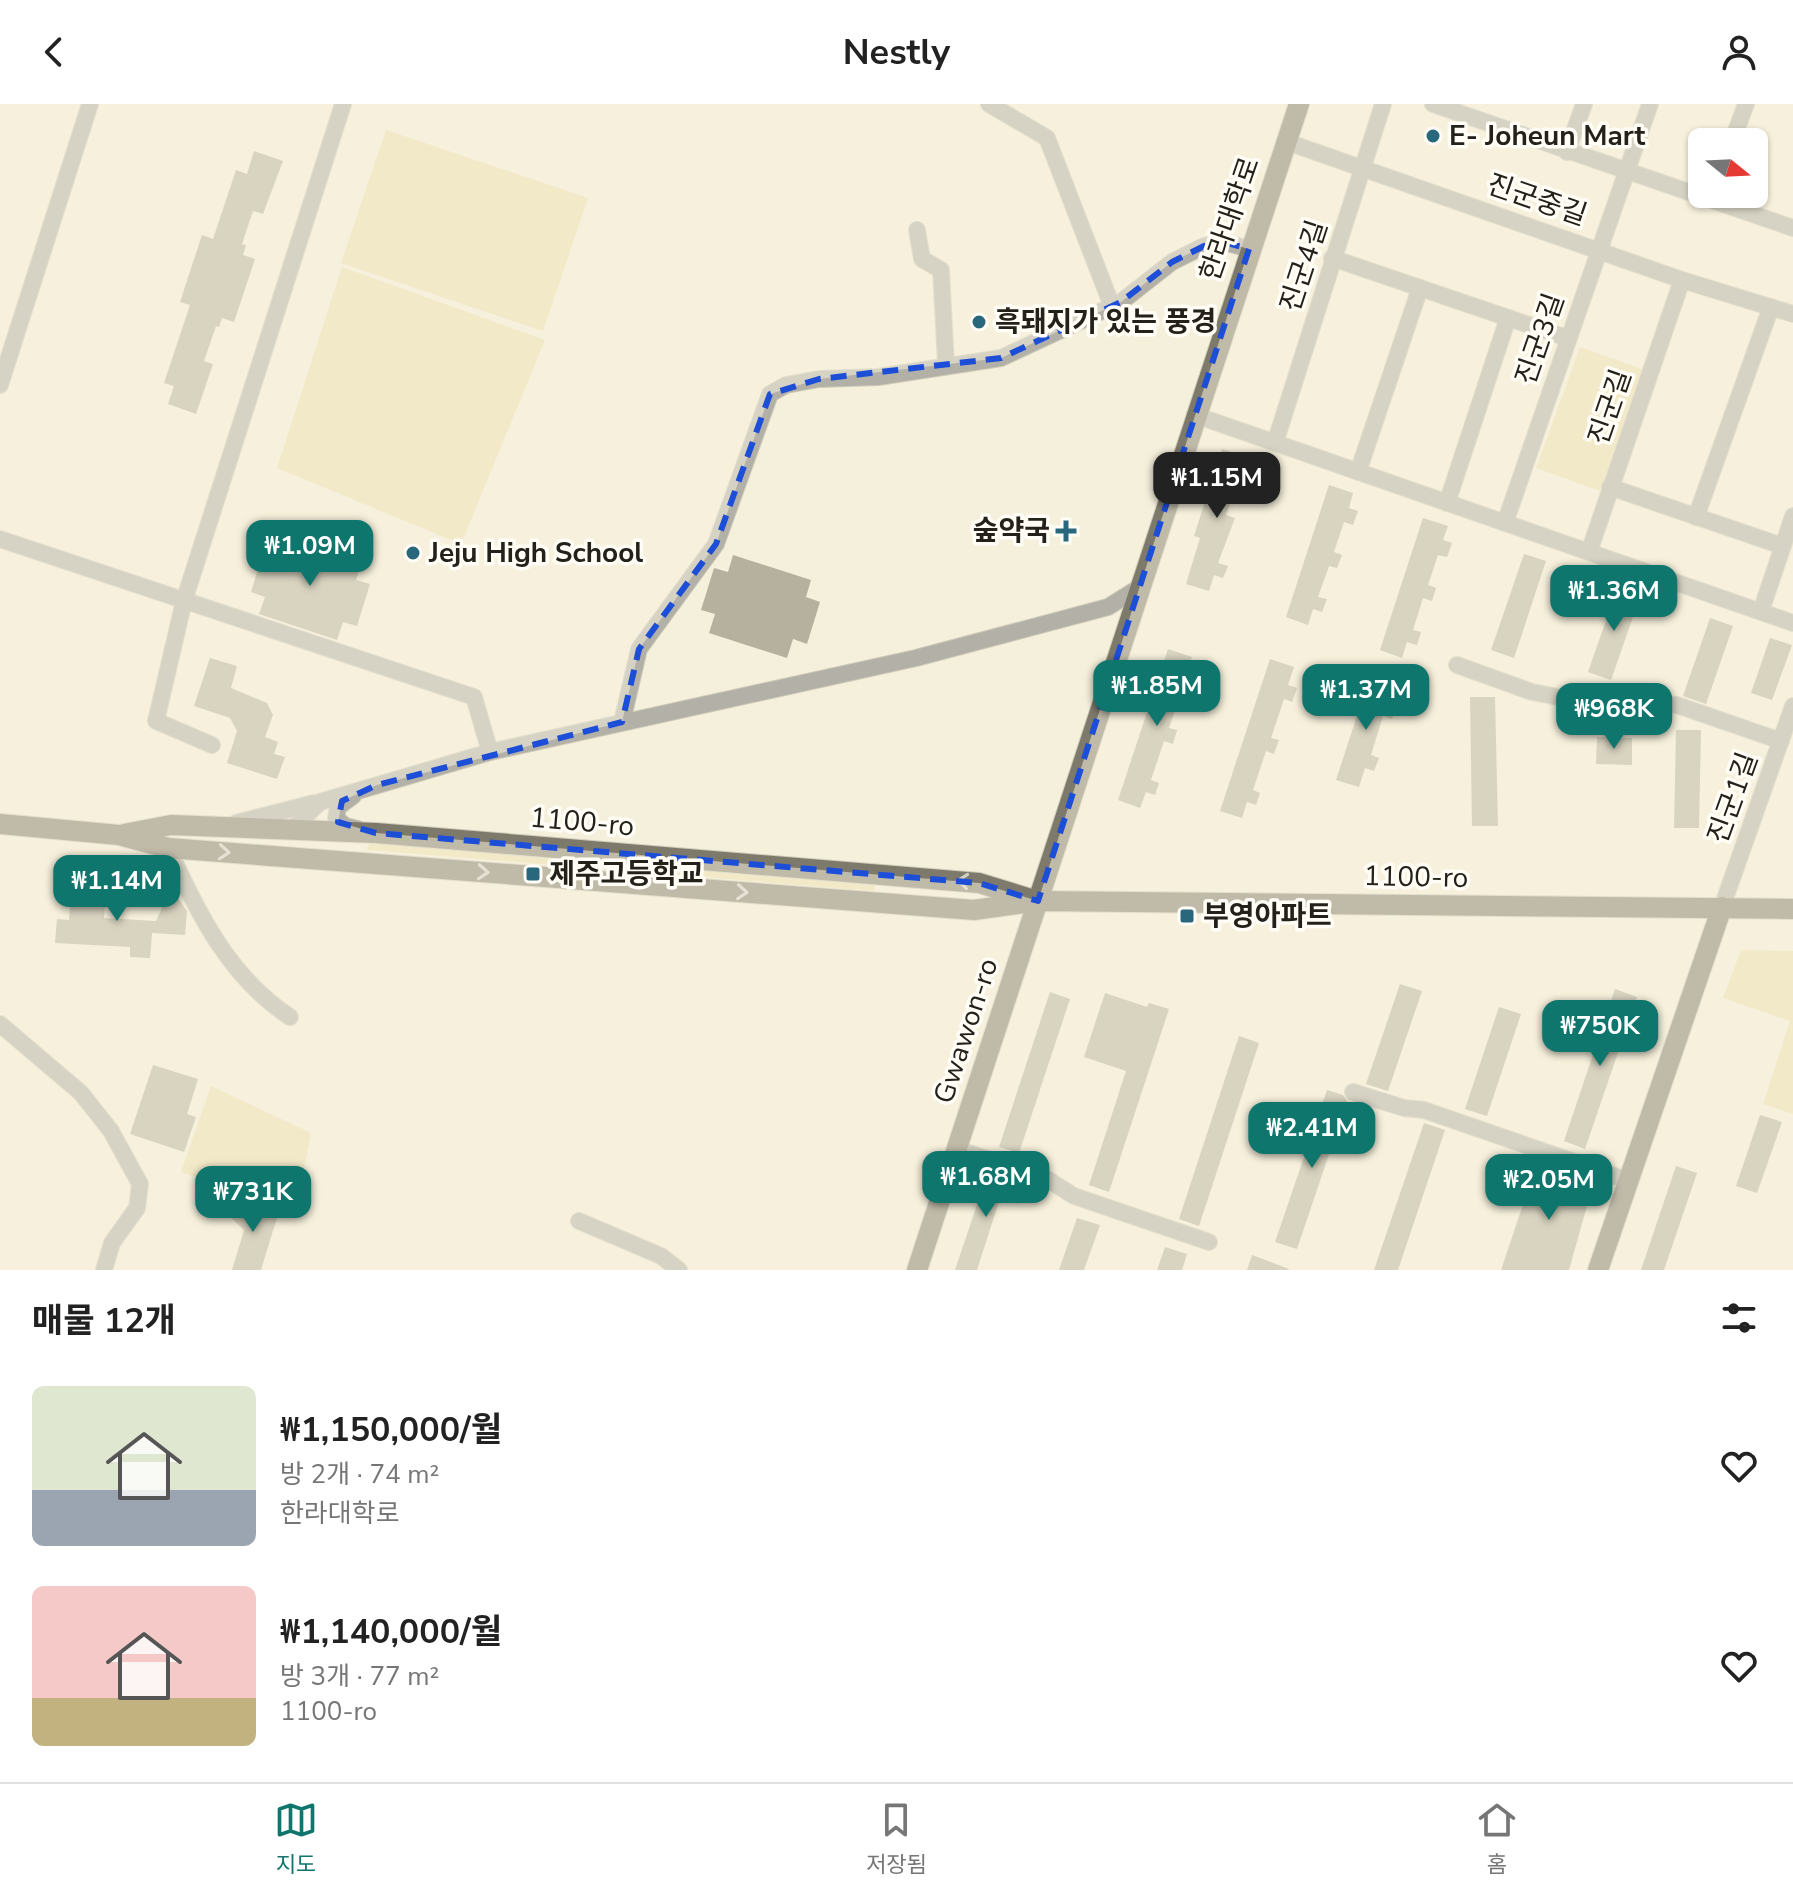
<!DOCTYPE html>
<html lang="ko">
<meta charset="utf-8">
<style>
:root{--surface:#fff;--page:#f6f6f6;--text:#222;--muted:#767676;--line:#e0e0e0;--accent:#0f766e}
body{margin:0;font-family:"Nunito Sans","Noto Sans KR",sans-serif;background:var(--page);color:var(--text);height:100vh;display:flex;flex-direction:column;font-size:30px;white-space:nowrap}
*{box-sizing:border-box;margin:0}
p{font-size:26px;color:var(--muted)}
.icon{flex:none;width:44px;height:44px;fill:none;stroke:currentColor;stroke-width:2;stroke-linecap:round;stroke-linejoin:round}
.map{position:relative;height:1166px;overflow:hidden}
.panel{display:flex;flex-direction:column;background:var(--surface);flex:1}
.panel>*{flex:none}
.needle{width:52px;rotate:108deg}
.controls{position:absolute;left:1688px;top:24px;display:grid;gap:16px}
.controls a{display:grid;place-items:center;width:80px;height:80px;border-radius:12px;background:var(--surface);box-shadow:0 2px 6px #0004;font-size:40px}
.price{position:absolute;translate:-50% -68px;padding:0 18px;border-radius:16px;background:var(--accent);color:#fff;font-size:26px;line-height:52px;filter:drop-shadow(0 2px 4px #0008)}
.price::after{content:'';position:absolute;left:50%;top:48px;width:24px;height:18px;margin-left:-12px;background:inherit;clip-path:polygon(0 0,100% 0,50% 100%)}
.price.on{background:#222;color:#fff}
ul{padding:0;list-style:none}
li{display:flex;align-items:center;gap:24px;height:200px;padding:0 32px}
li span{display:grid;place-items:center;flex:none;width:224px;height:160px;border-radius:12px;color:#555}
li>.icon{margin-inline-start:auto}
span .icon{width:96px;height:96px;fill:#fffc;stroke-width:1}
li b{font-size:34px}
h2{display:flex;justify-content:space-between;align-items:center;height:96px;padding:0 32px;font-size:34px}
header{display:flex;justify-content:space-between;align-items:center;height:104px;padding:0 32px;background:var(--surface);font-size:36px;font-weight:700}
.menu{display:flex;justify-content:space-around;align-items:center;height:112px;border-top:2px solid var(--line);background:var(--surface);font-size:22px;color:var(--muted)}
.menu a{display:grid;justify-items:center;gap:4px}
.menu .on{color:var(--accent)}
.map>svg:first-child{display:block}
.green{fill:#eee1b0}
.building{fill:#b6b19e}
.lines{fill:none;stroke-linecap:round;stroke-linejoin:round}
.minor-casing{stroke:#cfcbb9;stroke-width:18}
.major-casing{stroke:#cfcbb9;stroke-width:22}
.minor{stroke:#b2b0a7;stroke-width:16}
.major{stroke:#7e7a6b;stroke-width:20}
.oneway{stroke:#d2cfc5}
.marked{fill:none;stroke:#1d4ed8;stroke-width:6;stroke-dasharray:16 10;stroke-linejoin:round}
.poi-dot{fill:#28677c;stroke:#fffdf5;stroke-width:3}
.labels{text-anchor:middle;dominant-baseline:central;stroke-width:7;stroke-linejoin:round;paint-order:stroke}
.poi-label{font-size:28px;font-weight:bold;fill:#23211a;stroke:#fffdf5;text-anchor:start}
.street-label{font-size:28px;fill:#23211a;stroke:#fffdf5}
</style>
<header><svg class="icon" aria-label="back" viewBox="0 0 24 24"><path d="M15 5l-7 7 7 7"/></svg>Nestly<svg class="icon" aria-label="person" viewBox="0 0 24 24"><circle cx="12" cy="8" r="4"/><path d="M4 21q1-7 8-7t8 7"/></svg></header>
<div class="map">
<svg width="1793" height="1166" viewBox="0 0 1793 1166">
<rect width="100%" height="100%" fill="#f5f0dc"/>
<g class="green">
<polygon points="386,26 588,94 543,227 341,159"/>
<polygon points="342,163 545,236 461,440 277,364"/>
<polygon points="1580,243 1644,266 1600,387 1536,364"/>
<polygon points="369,738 875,779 874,787 368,746"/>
<polygon points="1741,846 1793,847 1793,1010 1763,1000 1790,917 1723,894"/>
<polygon points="211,982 311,1029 296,1106 181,1068"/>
</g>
<g class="building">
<polygon points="254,47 283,57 263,110 253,107 242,140 246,141 243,151 255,155 234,218 222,214 219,223 216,222 204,257 213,260 196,310 168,300 174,282 164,279 190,201 180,198 202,131 213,135 236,66 247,70"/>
<polygon points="1222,345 1245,352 1241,367 1251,370 1246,384 1236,381 1226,411 1235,414 1218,459 1228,462 1223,474 1214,471 1209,487 1186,480 1200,434 1194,432"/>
<polygon points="1329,381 1353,389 1349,404 1358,407 1353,421 1344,418 1334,448 1342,451 1337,464 1329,462 1318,493 1327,495 1322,508 1313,505 1308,521 1286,513"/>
<polygon points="1423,414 1448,422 1443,436 1452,439 1447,453 1438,451 1428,481 1436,484 1432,497 1423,494 1413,526 1421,528 1417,541 1407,538 1402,554 1380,546"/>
<polygon points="283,433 362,458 356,476 370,480 357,522 343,518 337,536 259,510 265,493 251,488 264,446 278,451"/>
<polygon points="1524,450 1546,457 1514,554 1491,546"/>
<polygon points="733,451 811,476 806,493 820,498 807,540 793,535 787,554 709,529 715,510 701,506 714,464 728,468"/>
<polygon points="1618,482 1641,490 1611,576 1588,568"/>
<polygon points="1710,514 1733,522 1706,600 1683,592"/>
<polygon points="1770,534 1792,541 1772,596 1751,589"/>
<polygon points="1168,545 1192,553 1186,571 1195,574 1191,588 1182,585 1169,624 1177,626 1173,640 1164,637 1151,676 1159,679 1155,691 1146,688 1140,704 1118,696"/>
<polygon points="210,554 237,562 231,584 267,599 273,611 265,633 278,638 274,650 285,653 277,675 227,659 237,627 230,614 194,602"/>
<polygon points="1270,555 1294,563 1288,581 1297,584 1292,598 1284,595 1271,634 1279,636 1274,650 1266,647 1253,686 1260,689 1256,701 1247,698 1242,714 1220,707"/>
<polygon points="1370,572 1394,580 1388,598 1397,601 1392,615 1383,612 1371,651 1379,654 1374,667 1365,664 1359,683 1336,676"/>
<polygon points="1470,593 1495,593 1498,722 1472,722"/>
<polygon points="1676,626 1701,626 1699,724 1674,724"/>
<polygon points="1597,633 1632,634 1632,661 1596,660"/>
<polygon points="72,782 106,784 104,814 156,817 171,784 187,807 185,831 152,829 150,854 130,853 130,843 55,839 57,815 69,816"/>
<polygon points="1400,880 1422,887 1388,987 1366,980"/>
<polygon points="1615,885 1637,893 1585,1045 1564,1037"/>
<polygon points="1050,888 1070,895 1019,1049 999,1043"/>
<polygon points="1105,889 1147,903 1149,899 1169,905 1109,1088 1089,1081 1126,967 1084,953"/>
<polygon points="1499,903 1521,910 1487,1012 1465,1005"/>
<polygon points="1239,932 1259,939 1199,1122 1179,1115"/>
<polygon points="153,961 198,975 187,1010 196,1013 184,1048 130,1030"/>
<polygon points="1327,986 1343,991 1347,997 1297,1145 1275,1138"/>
<polygon points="1760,1011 1782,1018 1757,1089 1736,1082"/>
<polygon points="1424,1019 1445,1026 1398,1166 1374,1166"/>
<polygon points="1536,1062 1594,1077 1569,1166 1501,1166"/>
<polygon points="1676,1062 1697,1069 1664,1166 1641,1166"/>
<polygon points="987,1071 1024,1082 1019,1100 1000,1094 977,1166 955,1166"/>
<polygon points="237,1094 279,1107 261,1166 232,1166 244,1126 230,1113"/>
<polygon points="1077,1114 1100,1121 1084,1166 1059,1166"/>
<polygon points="1165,1143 1187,1150 1182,1166 1157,1166"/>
<polygon points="1252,1151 1289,1165 1288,1166 1247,1166"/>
</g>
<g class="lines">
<defs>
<g id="minor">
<polyline points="989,0 1047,34 1112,202"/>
<polyline points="1433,0 1793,124"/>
<polyline points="1287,38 1682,176 1793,210"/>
<polyline points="1732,38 1746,0"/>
<polyline points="1567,48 1584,0"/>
<polyline points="917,126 922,155 941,166 946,260"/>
<polyline points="1332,154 1567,234"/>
<polyline points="0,281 90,0"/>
<polyline points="1195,311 1793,519"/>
<polyline points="1275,339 1383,0"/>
<polyline points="1358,368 1420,184"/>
<polyline points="1610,383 1782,442"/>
<polyline points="1447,399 1508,214"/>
<polyline points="1696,413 1771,203"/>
<polyline points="1505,419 1650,0"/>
<polyline points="0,435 474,593 490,648"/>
<polyline points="1589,448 1682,176"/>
<polyline points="1761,507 1793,412"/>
<polyline points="1457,561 1532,588 1569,595 1677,601 1781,637"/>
<polyline points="622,618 639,545 716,440 770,290 786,281 819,275 878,273 1001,254 1121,198 1172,158 1204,142 1224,138 1249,145"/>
<polyline points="212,641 156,617 184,497 343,0"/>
<polyline points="353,692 338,703 336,714 345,722 358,725"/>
<polyline points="236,719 314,699"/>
<polyline points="291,726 320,698 490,648 916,554 1108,503 1137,485"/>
<path d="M168,744C199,810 228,872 290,913"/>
<polyline points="1722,803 1793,602"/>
<polyline points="0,920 81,989 111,1027 140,1080 137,1104 112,1139 104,1166"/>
<polyline points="1353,988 1404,1004 1424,1006 1629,1077"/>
<polyline points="957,1045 1047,1075 1074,1092 1209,1138"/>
<polyline points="579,1117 661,1152 679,1166"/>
</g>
<g id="major">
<polyline points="0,720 119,731 168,744 974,806 1038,797 1793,805"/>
<polyline points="124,730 171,721 376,729 979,779 1031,795"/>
<polyline points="917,1166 1299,0"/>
<polyline points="1598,1166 1722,803"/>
</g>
</defs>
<use href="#minor" class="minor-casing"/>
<use href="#major" class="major-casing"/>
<use href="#minor" class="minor"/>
<use href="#major" class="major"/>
</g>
<defs><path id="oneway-chevron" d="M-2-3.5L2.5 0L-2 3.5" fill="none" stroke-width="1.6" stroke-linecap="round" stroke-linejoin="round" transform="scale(2)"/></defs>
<g class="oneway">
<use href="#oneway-chevron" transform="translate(224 748) rotate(4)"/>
<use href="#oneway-chevron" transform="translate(483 768) rotate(4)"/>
<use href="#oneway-chevron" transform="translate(963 777) rotate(-175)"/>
<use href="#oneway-chevron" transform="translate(742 788) rotate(4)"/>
</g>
<path d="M0 0H1793V1166H0ZM1224,138L1249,145L1038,797L979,779L376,729L338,718L342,697L377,681L622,618L639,545L716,440L770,290L819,275L1001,254L1121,198L1172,158L1204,142Z" fill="#f5f0dc" fill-opacity=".55" fill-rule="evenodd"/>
<path class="marked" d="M1224,138L1249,145L1038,797L979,779L376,729L338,718L342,697L377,681L622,618L639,545L716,440L770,290L819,275L1001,254L1121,198L1172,158L1204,142Z"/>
<g class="poi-dot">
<circle cx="1433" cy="32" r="8"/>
<circle cx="979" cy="218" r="8"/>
<path d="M1062 415h8v8h8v8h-8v8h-8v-8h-8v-8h8z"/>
<circle cx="413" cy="449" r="8"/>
<rect x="525" y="762" width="16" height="16" rx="4"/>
<rect x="1179" y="804" width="16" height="16" rx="4"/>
</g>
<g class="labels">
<g class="poi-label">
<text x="1449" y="32">E- Joheun Mart</text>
<text x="995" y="218">흑돼지가 있는 풍경</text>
<text x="1050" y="427" text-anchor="end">숲약국</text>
<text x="429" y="449">Jeju High School</text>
<text x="549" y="770">제주고등학교</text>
<text x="1203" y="812">부영아파트</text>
</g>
<g class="street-label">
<text transform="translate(1537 96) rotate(19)">진군중길</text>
<text transform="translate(1230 115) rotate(-71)">한라대학로</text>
<text transform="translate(1304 162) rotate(-72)">진군4길</text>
<text transform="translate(1540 235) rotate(-71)">진군3길</text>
<text transform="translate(1610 303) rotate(-71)">진군길</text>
<text transform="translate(1733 694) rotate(-70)">진군1길</text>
<text transform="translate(582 718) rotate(5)">1100-ro</text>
<text transform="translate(1416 773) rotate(1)">1100-ro</text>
<text transform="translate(966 927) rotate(-72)">Gwawon-ro</text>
</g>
</g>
</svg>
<div class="controls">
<a><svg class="needle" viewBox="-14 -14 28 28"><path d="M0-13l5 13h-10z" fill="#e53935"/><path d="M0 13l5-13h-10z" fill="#767676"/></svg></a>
</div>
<b class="price on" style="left:1217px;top:416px">₩1.15M</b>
<b class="price" style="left:310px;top:484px">₩1.09M</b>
<b class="price" style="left:1614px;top:529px">₩1.36M</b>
<b class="price" style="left:1157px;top:624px">₩1.85M</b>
<b class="price" style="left:1366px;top:628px">₩1.37M</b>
<b class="price" style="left:1614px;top:647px">₩968K</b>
<b class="price" style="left:117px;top:819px">₩1.14M</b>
<b class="price" style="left:1600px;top:964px">₩750K</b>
<b class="price" style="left:1312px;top:1066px">₩2.41M</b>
<b class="price" style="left:986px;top:1115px">₩1.68M</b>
<b class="price" style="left:1549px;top:1118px">₩2.05M</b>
<b class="price" style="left:253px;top:1130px">₩731K</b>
</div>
<section class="panel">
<h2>매물 12개<svg class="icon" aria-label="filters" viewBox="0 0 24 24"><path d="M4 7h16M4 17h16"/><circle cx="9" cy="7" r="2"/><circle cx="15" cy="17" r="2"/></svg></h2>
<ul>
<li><span style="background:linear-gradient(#dfe7d0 65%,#9aa5b1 0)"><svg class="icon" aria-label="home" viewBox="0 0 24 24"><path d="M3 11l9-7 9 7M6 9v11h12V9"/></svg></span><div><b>₩1,150,000/월</b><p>방 2개 · 74 m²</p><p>한라대학로</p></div><svg class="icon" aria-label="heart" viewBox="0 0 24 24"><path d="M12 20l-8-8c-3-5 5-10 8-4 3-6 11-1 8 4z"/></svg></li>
<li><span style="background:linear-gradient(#f6c9c9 70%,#c2b280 0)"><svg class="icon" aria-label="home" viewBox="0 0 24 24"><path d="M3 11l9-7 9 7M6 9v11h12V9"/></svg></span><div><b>₩1,140,000/월</b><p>방 3개 · 77 m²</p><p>1100-ro</p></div><svg class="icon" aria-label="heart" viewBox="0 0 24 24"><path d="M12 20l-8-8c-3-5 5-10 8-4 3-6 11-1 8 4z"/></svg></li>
</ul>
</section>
<nav class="menu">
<a class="on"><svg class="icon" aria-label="map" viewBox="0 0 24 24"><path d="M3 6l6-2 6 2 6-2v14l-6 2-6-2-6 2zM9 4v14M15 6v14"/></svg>지도</a>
<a><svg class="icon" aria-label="saved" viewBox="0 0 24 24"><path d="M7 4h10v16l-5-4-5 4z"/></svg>저장됨</a>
<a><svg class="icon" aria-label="home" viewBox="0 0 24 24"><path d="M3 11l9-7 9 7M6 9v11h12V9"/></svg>홈</a>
</nav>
